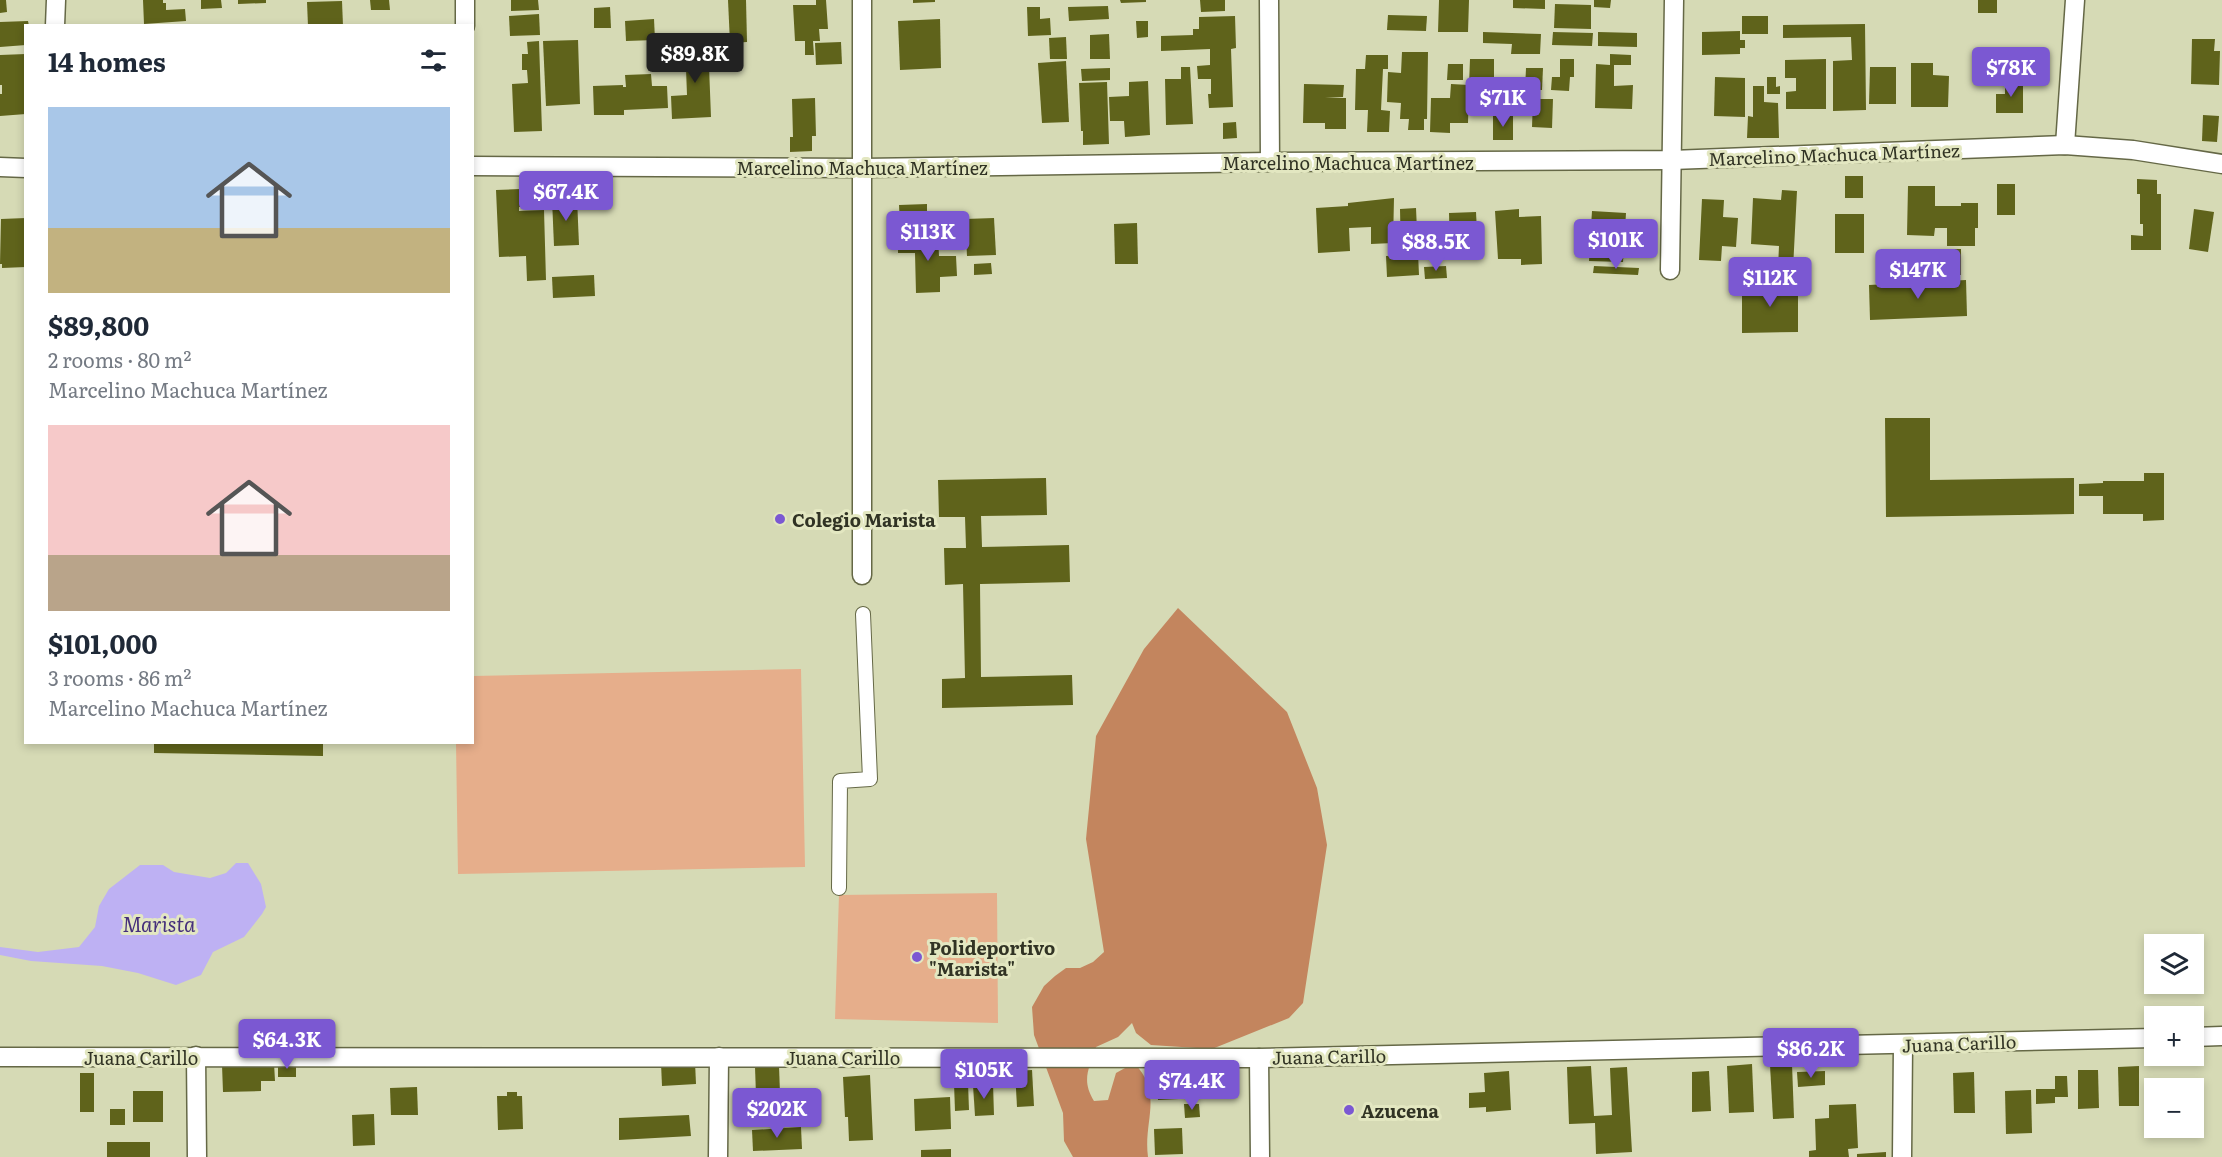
<!DOCTYPE html>
<meta charset="utf-8">
<style>
:root{--surface:#fff;--page:#f6f6f7;--text:#1f2937;--muted:#747a83;--accent:#7b58d2}
body{margin:0;font-family:Literata,serif;background:var(--page);color:var(--text);height:100vh;display:flex;flex-direction:column;font-size:22px;white-space:nowrap}
*{box-sizing:border-box;margin:0}
p{font-size:20px;color:var(--muted)}
.icon{flex:none;width:33px;height:33px;fill:none;stroke:currentColor;stroke-width:2;stroke-linecap:round;stroke-linejoin:round}
.map{position:relative;flex:1;overflow:hidden}
.sheet{position:absolute;left:24px;top:24px;width:450px;height:720px;display:flex;flex-direction:column;background:var(--surface);border-radius:0px;box-shadow:0 3px 9px #0003}
.sheet>*{flex:none}
.fabs{position:absolute;left:2144px;top:934px;display:grid;gap:12px}
.fabs a{display:grid;place-items:center;width:60px;height:60px;border-radius:0px;background:var(--surface);box-shadow:0 3px 9px #0003;font-size:30px}
.price{position:absolute;translate:-50% -51px;padding:0 14px;border-radius:6px;background:var(--accent);color:#fff;font-size:20px;line-height:39px;filter:drop-shadow(0 2px 3px #0008)}
.price::after{content:'';position:absolute;left:50%;top:36px;width:18px;height:14px;margin-left:-9px;background:inherit;clip-path:polygon(0 0,100% 0,50% 100%)}
.price.active{background:#222;color:#fff}
ul{padding:0;list-style:none}
li{display:grid;align-content:center;gap:12px;height:318px;padding:0 24px}
li span{display:grid;place-items:center;height:186px;border-radius:0px;color:#555}
li>.icon{margin-inline-start:auto}
span .icon{width:108px;height:108px;fill:#fffc;stroke-width:1}
li b{font-size:26px}
h2{display:flex;justify-content:space-between;align-items:center;height:72px;padding:0 24px;font-size:26px}
.map>svg:first-child{display:block}
.green{fill:#e6ae8b}
.forest{fill:#c3855e}
.water{fill:#beb1f3}
.building{fill:#5f631b}
.lines{fill:none;stroke-linecap:round;stroke-linejoin:round}
.pedestrian-casing{stroke:#656846;stroke-width:16}
.minor-casing{stroke:#656846;stroke-width:21}
.pedestrian{stroke:#fff;stroke-width:14}
.minor{stroke:#fff;stroke-width:18}
.poi-dot{fill:#7b58d2;stroke:#e3e7c1;stroke-width:2}
.labels{text-anchor:middle;dominant-baseline:central;stroke-width:6;stroke-linejoin:round;paint-order:stroke}
.street-label{font-size:18px;fill:#313324;stroke:#e3e7c1}
.poi-label{font-size:18px;font-weight:bold;fill:#313324;stroke:#e3e7c1;text-anchor:start}
.water-label{font-size:20px;font-style:italic;fill:#452f7b;stroke:#e3e7c1}
</style>
<div class="map">
<svg width="2222" height="1157" viewBox="0 0 2222 1157">
<rect width="100%" height="100%" fill="#d6dab5"/>
<g class="green">
<polygon points="801,669 805,867 458,874 456,743 472,742 473,676"/>
<polygon points="997,893 998,1023 835,1019 839,895"/>
</g>
<path class="forest" d="M1178,608L1287,712L1317,788L1327,845L1303,1003L1289,1018L1212,1049L1151,1045L1136,1033L1132,1023L1118,1037L1096,1047C1089,1069 1081,1080 1094,1101L1108,1100L1116,1073L1134,1063C1164,1094 1143,1121 1148,1157H1073L1064,1141L1063,1113L1034,1035L1032,1007L1044,986L1055,976L1066,968H1080L1093,962L1104,952L1086,839L1096,736L1144,649Z"/>
<polygon class="water" points="236,863 248,863 261,884 266,907 262,914 244,937 213,952 201,975 176,985 138,973 102,966 31,961 0,955 0,947 38,952 79,947 95,927 99,906 109,889 140,865 163,865 174,872 210,878 226,873"/>
<g class="building">
<polygon points="0,0 6,0 7,12 0,13"/>
<polygon points="143,0 163,0 163,3 166,3 166,10 185,9 186,21 144,24"/>
<polygon points="201,0 221,0 222,8 201,9"/>
<polygon points="238,0 266,0 266,3 238,4"/>
<polygon points="370,0 389,0 390,10 371,10"/>
<polygon points="511,0 538,0 539,10 511,11"/>
<polygon points="728,0 746,0 747,42 730,43"/>
<polygon points="816,0 826,0 828,29 819,29 820,41 813,41 814,55 805,55 805,41 795,41 793,5 816,5"/>
<polygon points="913,0 935,0 935,2 913,3"/>
<polygon points="1120,0 1146,0 1146,2 1121,3"/>
<polygon points="1200,0 1225,0 1225,11 1201,12"/>
<polygon points="1439,0 1469,0 1468,32 1438,32"/>
<polygon points="1513,0 1545,0 1545,9 1513,8"/>
<polygon points="1594,0 1611,0 1610,8 1594,7"/>
<rect x="1978" y="0" width="19" height="13"/>
<polygon points="342,1 343,26 308,26 307,2"/>
<polygon points="1555,4 1591,5 1591,29 1554,28"/>
<polygon points="1108,6 1109,19 1069,21 1068,7"/>
<polygon points="610,7 611,28 594,28 594,8"/>
<polygon points="1027,7 1040,7 1040,19 1050,18 1051,35 1028,36"/>
<polygon points="539,14 540,35 510,36 509,16"/>
<polygon points="1388,15 1427,16 1426,31 1387,30"/>
<polygon points="1235,16 1236,48 1231,49 1233,107 1209,108 1208,94 1211,94 1211,79 1198,79 1197,66 1210,65 1210,49 1161,51 1161,36 1193,35 1193,29 1199,29 1199,17"/>
<rect x="1742" y="16" width="26" height="18"/>
<polygon points="654,19 655,40 626,41 625,21"/>
<polygon points="940,19 941,68 900,70 898,21"/>
<polygon points="28,21 29,26 26,26 26,45 0,47 0,22"/>
<polygon points="1136,21 1148,21 1148,37 1137,38"/>
<polygon points="1865,24 1866,110 1833,111 1833,61 1852,60 1851,37 1783,38 1783,25"/>
<polygon points="1740,31 1740,40 1745,40 1745,48 1740,48 1740,54 1702,55 1702,32"/>
<polygon points="1483,32 1541,34 1540,54 1511,54 1512,44 1483,43"/>
<polygon points="1553,32 1593,33 1592,46 1552,45"/>
<polygon points="1598,32 1637,33 1637,47 1598,46"/>
<polygon points="1109,34 1110,59 1090,59 1090,35"/>
<polygon points="1066,37 1067,59 1050,59 1049,38"/>
<polygon points="2192,39 2215,39 2214,51 2220,51 2219,85 2191,84"/>
<polygon points="578,40 580,104 546,106 543,41"/>
<polygon points="539,41 542,131 514,132 512,84 528,83 527,70 522,70 522,54 528,54 527,42"/>
<polygon points="708,41 711,117 672,119 671,96 687,95 685,42"/>
<polygon points="841,42 842,64 816,65 815,43"/>
<polygon points="1402,52 1428,52 1427,119 1424,119 1424,130 1408,130 1409,119 1400,119 1401,103 1387,102 1388,72 1401,73"/>
<polygon points="26,54 26,114 0,116 0,94 2,94 2,85 0,85 0,55"/>
<polygon points="1610,54 1631,55 1631,65 1614,65 1614,86 1633,85 1632,109 1595,108 1596,64 1610,65"/>
<polygon points="1366,55 1388,55 1388,69 1383,69 1381,110 1390,111 1389,132 1367,132 1368,110 1355,110 1356,69 1365,69"/>
<polygon points="1470,59 1494,59 1494,92 1469,91 1468,123 1450,123 1450,133 1430,132 1431,98 1450,98 1451,84 1469,85"/>
<polygon points="1560,59 1574,59 1574,77 1570,77 1569,91 1551,90 1552,77 1560,77"/>
<polygon points="1826,59 1826,109 1786,109 1786,92 1796,91 1796,78 1785,78 1785,60"/>
<polygon points="1066,61 1069,122 1042,123 1038,63"/>
<polygon points="1911,63 1933,63 1933,75 1949,76 1948,107 1911,107"/>
<polygon points="1448,64 1463,64 1463,80 1447,80"/>
<polygon points="1181,67 1190,67 1193,124 1166,125 1165,79 1181,79"/>
<polygon points="1870,67 1896,67 1896,104 1869,104"/>
<polygon points="1110,68 1110,80 1082,81 1081,69"/>
<polygon points="1526,68 1543,68 1542,90 1525,90"/>
<polygon points="651,74 652,86 667,86 668,108 624,110 624,115 594,115 593,86 623,85 623,87 626,87 625,75"/>
<polygon points="1715,77 1745,78 1745,117 1714,116"/>
<polygon points="1767,77 1776,77 1776,87 1780,86 1780,94 1767,94"/>
<polygon points="2005,80 2023,80 2023,113 1996,113 1996,94 2005,94"/>
<polygon points="1148,81 1150,135 1125,137 1124,121 1110,121 1109,97 1129,96 1129,82"/>
<polygon points="1107,82 1109,144 1083,145 1083,131 1081,131 1079,83"/>
<polygon points="1304,84 1344,85 1343,97 1325,98 1346,98 1346,129 1325,129 1325,123 1303,123"/>
<polygon points="1753,86 1764,86 1764,102 1778,103 1779,138 1747,138 1748,116 1753,117"/>
<polygon points="815,98 816,136 812,136 812,151 790,152 790,137 793,137 792,99"/>
<polygon points="1533,99 1553,99 1552,128 1532,127"/>
<polygon points="2203,115 2219,116 2217,142 2202,141"/>
<rect x="1493" y="116" width="20" height="24"/>
<polygon points="1236,122 1237,138 1223,139 1223,123"/>
<rect x="1845" y="176" width="18" height="22"/>
<polygon points="2137,179 2157,180 2157,194 2161,194 2161,250 2131,250 2131,235 2143,236 2143,224 2140,224 2140,194 2137,194"/>
<rect x="1997" y="184" width="18" height="31"/>
<polygon points="1908,186 1935,186 1935,206 1961,206 1961,203 1978,203 1978,228 1975,228 1975,246 1947,246 1947,228 1935,228 1934,236 1907,235"/>
<polygon points="545,188 545,205 519,207 519,211 544,210 546,280 527,281 526,256 499,257 496,190"/>
<polygon points="1782,190 1797,191 1793,269 1778,268 1779,246 1751,244 1753,198 1781,200"/>
<polygon points="577,198 579,245 554,246 552,199"/>
<polygon points="1394,198 1393,243 1371,244 1371,227 1349,228 1350,251 1318,253 1316,208 1348,206 1348,203"/>
<polygon points="1702,199 1724,200 1723,217 1738,218 1736,247 1722,246 1721,261 1699,260"/>
<polygon points="927,204 927,225 900,226 899,205"/>
<polygon points="1416,208 1419,275 1387,277 1386,256 1401,255 1400,209"/>
<polygon points="1519,209 1519,217 1541,216 1542,264 1521,265 1521,259 1498,259 1495,211"/>
<polygon points="2194,209 2214,212 2208,252 2189,249"/>
<polygon points="1592,211 1626,213 1623,262 1589,261"/>
<polygon points="1476,212 1478,251 1450,252 1449,213"/>
<rect x="1835" y="214" width="29" height="39"/>
<polygon points="26,218 26,267 2,268 2,264 0,264 1,219"/>
<polygon points="994,218 996,255 967,256 965,219"/>
<polygon points="1137,223 1138,264 1115,264 1114,224"/>
<polygon points="938,236 939,256 956,256 957,276 940,277 940,292 916,293 915,253 898,253 898,237"/>
<rect x="1937" y="249" width="24" height="26"/>
<polygon points="991,263 992,274 974,275 974,264"/>
<polygon points="1446,266 1447,278 1425,279 1424,267"/>
<polygon points="1594,266 1639,268 1638,275 1593,273"/>
<polygon points="594,275 595,296 553,298 552,277"/>
<polygon points="1966,280 1967,316 1870,320 1869,285"/>
<polygon points="1798,283 1798,332 1742,333 1742,284"/>
<polygon points="1885,418 1930,418 1930,480 2074,478 2074,514 1886,517"/>
<polygon points="2144,473 2164,473 2164,520 2143,521 2143,514 2103,514 2103,496 2079,496 2079,484 2103,483 2103,481 2144,481"/>
<polygon points="1046,478 1047,515 981,516 982,547 1069,545 1070,582 980,584 981,677 1072,675 1073,705 942,708 942,679 965,678 963,584 945,585 944,548 966,548 965,517 939,517 938,480"/>
<polygon points="154,742 323,742 323,756 154,753"/>
<polygon points="695,1062 696,1084 662,1086 661,1063"/>
<polygon points="274,1063 275,1081 261,1081 261,1091 223,1092 222,1065"/>
<rect x="278" y="1064" width="18" height="13"/>
<polygon points="1752,1064 1754,1112 1729,1113 1727,1066"/>
<polygon points="1792,1064 1794,1118 1773,1119 1770,1065"/>
<polygon points="779,1066 780,1093 756,1095 755,1067"/>
<polygon points="1591,1066 1594,1116 1612,1115 1610,1068 1627,1067 1632,1152 1596,1154 1595,1123 1569,1124 1567,1067"/>
<polygon points="2139,1066 2139,1106 2119,1106 2118,1067"/>
<polygon points="1032,1070 1034,1106 1017,1107 1015,1071"/>
<polygon points="2078,1070 2098,1070 2099,1108 2078,1109"/>
<polygon points="1509,1071 1511,1110 1486,1112 1486,1107 1469,1108 1469,1093 1485,1092 1484,1073"/>
<polygon points="1709,1071 1711,1111 1692,1112 1692,1072"/>
<polygon points="1825,1071 1825,1085 1798,1087 1797,1072"/>
<polygon points="1974,1072 1975,1113 1954,1113 1953,1073"/>
<rect x="80" y="1073" width="14" height="39"/>
<polygon points="870,1075 873,1140 849,1141 848,1117 845,1117 843,1077"/>
<polygon points="2055,1076 2067,1076 2068,1097 2055,1097 2055,1103 2036,1104 2036,1089 2055,1089"/>
<polygon points="1199,1077 1200,1098 1158,1100 1157,1080"/>
<polygon points="954,1083 968,1083 969,1110 955,1111"/>
<polygon points="993,1084 994,1115 975,1116 973,1085"/>
<polygon points="417,1087 418,1115 391,1115 390,1088"/>
<polygon points="2031,1090 2032,1133 2006,1134 2005,1091"/>
<rect x="133" y="1091" width="30" height="31"/>
<polygon points="507,1092 517,1092 517,1096 522,1096 523,1129 498,1130 497,1096 507,1096"/>
<polygon points="950,1097 951,1129 915,1131 914,1099"/>
<polygon points="1184,1104 1199,1104 1200,1117 1185,1118"/>
<polygon points="1856,1104 1858,1148 1848,1149 1849,1157 1809,1157 1809,1151 1816,1150 1815,1119 1829,1118 1829,1105"/>
<rect x="110" y="1109" width="15" height="16"/>
<polygon points="374,1114 375,1145 353,1146 352,1115"/>
<polygon points="689,1115 691,1136 619,1140 619,1118"/>
<polygon points="801,1127 802,1149 753,1151 752,1130"/>
<polygon points="1182,1128 1183,1154 1155,1155 1154,1129"/>
<rect x="107" y="1142" width="43" height="15"/>
<polygon points="951,1149 951,1157 921,1157 921,1150"/>
<polygon points="1886,1152 1886,1157 1857,1157 1857,1154"/>
</g>
<g class="lines">
<defs>
<polyline id="pedestrian" points="839,888 840,781 870,779 863,614"/>
<g id="minor">
<polyline points="465,0 465,26"/>
<polyline points="862,0 862,575"/>
<polyline points="1269,0 1270,162"/>
<polyline points="55,26 56,0"/>
<polyline points="2065,145 2075,0"/>
<polyline points="472,166 863,168 1270,162 1672,160 2065,145 2133,150 2222,164"/>
<polyline points="0,167 26,168"/>
<polyline points="1670,270 1674,0"/>
<polyline points="2193,1037 2222,1036"/>
<polyline points="196,1056 197,1157"/>
<polyline points="0,1057 1259,1058 2154,1038"/>
<polyline points="1259,1058 1260,1157"/>
<polyline points="718,1157 719,1057"/>
<polyline points="1902,1157 1903,1045"/>
</g>
</defs>
<use href="#pedestrian" class="pedestrian-casing"/>
<use href="#minor" class="minor-casing"/>
<use href="#pedestrian" class="pedestrian"/>
<use href="#minor" class="minor"/>
</g>
<g class="poi-dot">
<circle cx="780" cy="519" r="6"/>
<circle cx="917" cy="957" r="6"/>
<circle cx="1349" cy="1110" r="6"/>
</g>
<g class="labels">
<g class="street-label">
<text transform="translate(1834 154) rotate(-2)">Marcelino Machuca Martínez</text>
<text x="1348" y="162">Marcelino Machuca Martínez</text>
<text x="862" y="167">Marcelino Machuca Martínez</text>
<text transform="translate(1959 1043) rotate(-2)">Juana Carillo</text>
<text transform="translate(1329 1056) rotate(-1)">Juana Carillo</text>
<text x="141" y="1057">Juana Carillo</text>
<text x="843" y="1057">Juana Carillo</text>
</g>
<g class="poi-label">
<text x="792" y="519">Colegio Marista</text>
<text x="929" y="947">Polideportivo<tspan x="929" dy="21">"Marista"</tspan></text>
<text x="1361" y="1110">Azucena</text>
</g>
<g class="water-label">
<text x="159" y="923">Marista</text>
</g>
</g>
</svg>
<div class="fabs">
<a><svg class="icon" aria-label="layers" viewBox="0 0 24 24"><path d="M12 4l9 5-9 5-9-5zM3 14l9 5 9-5"/></svg></a>
<a>+</a>
<a>−</a>
</div>
<b class="price active" style="left:695px;top:84px">$89.8K</b>
<b class="price" style="left:2011px;top:98px">$78K</b>
<b class="price" style="left:1503px;top:128px">$71K</b>
<b class="price" style="left:566px;top:222px">$67.4K</b>
<b class="price" style="left:928px;top:262px">$113K</b>
<b class="price" style="left:1616px;top:270px">$101K</b>
<b class="price" style="left:1436px;top:272px">$88.5K</b>
<b class="price" style="left:1918px;top:300px">$147K</b>
<b class="price" style="left:1770px;top:308px">$112K</b>
<b class="price" style="left:287px;top:1070px">$64.3K</b>
<b class="price" style="left:1811px;top:1079px">$86.2K</b>
<b class="price" style="left:984px;top:1100px">$105K</b>
<b class="price" style="left:1192px;top:1111px">$74.4K</b>
<b class="price" style="left:777px;top:1139px">$202K</b>
<section class="sheet">
<h2>14 homes<svg class="icon" aria-label="filters" viewBox="0 0 24 24"><path d="M4 7h16M4 17h16"/><circle cx="9" cy="7" r="2"/><circle cx="15" cy="17" r="2"/></svg></h2>
<ul>
<li><span style="background:linear-gradient(#a9c7e8 65%,#c2b280 0)"><svg class="icon" aria-label="home" viewBox="0 0 24 24"><path d="M3 11l9-7 9 7M6 9v11h12V9"/></svg></span><div><b>$89,800</b><p>2 rooms · 80 m²</p><p>Marcelino Machuca Martínez</p></div></li>
<li><span style="background:linear-gradient(#f6c9c9 70%,#b9a48a 0)"><svg class="icon" aria-label="home" viewBox="0 0 24 24"><path d="M3 11l9-7 9 7M6 9v11h12V9"/></svg></span><div><b>$101,000</b><p>3 rooms · 86 m²</p><p>Marcelino Machuca Martínez</p></div></li>
</ul>
</section>
</div>
